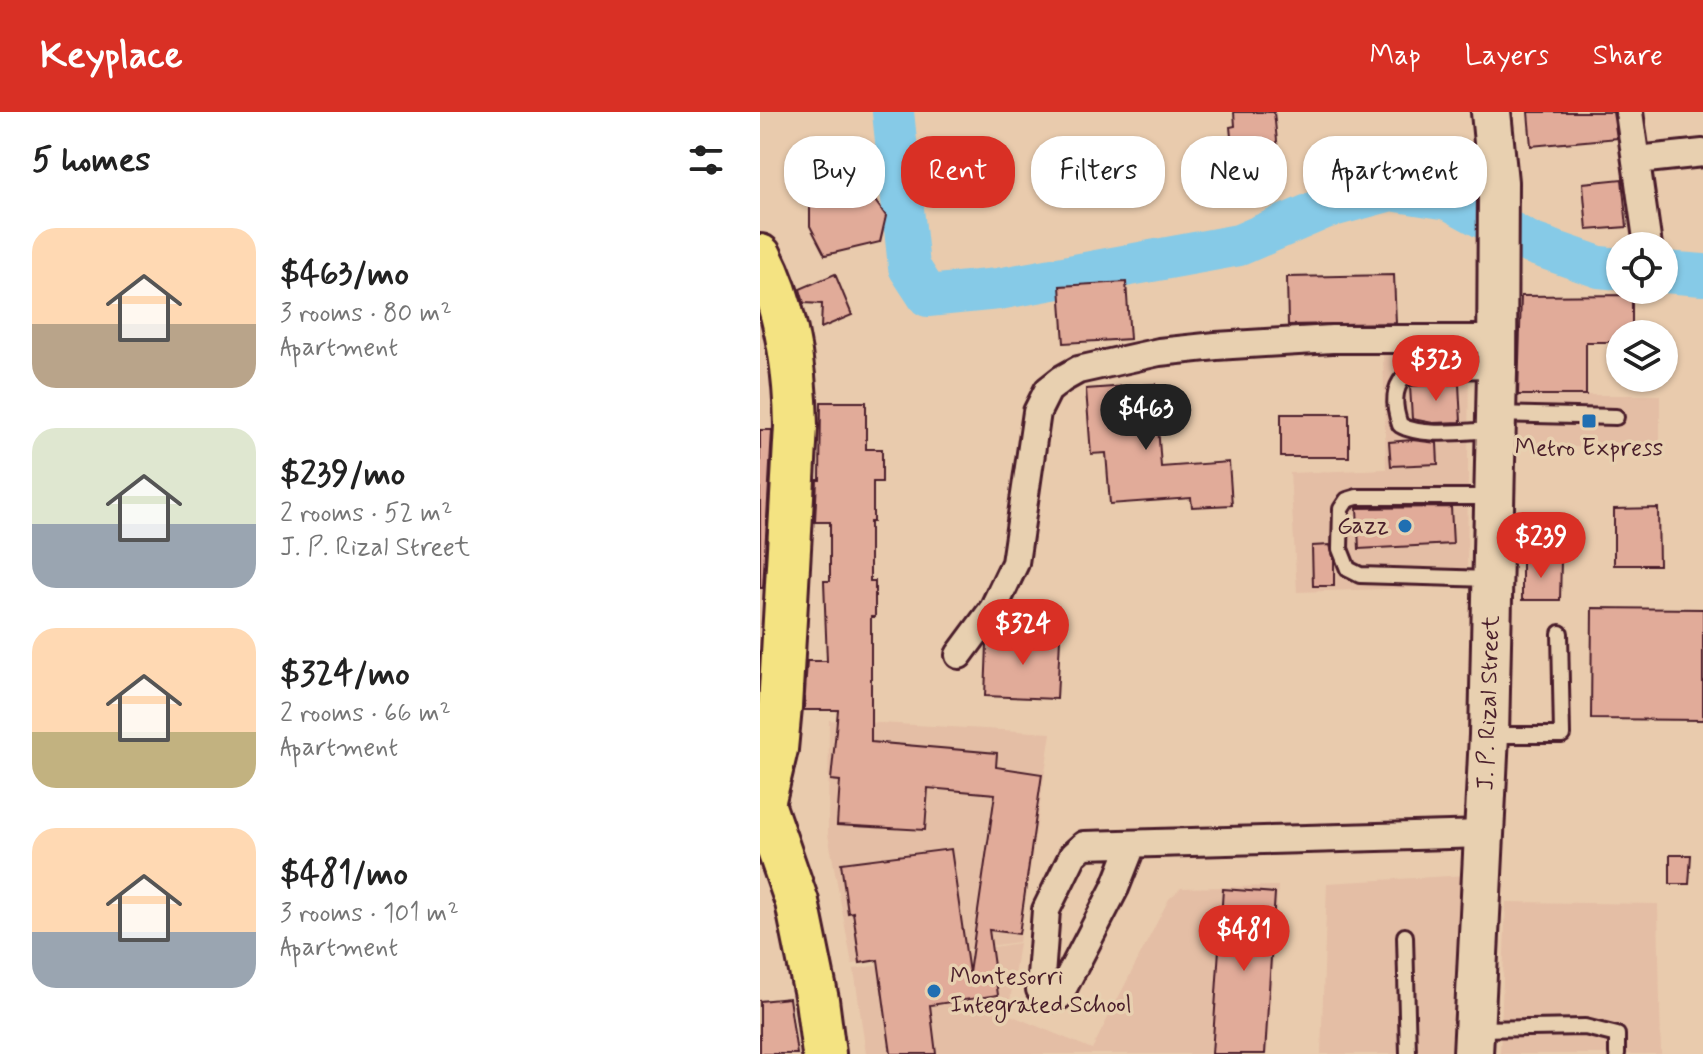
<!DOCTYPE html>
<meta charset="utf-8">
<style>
:root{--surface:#fff;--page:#f2f2f2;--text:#222;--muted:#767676;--accent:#d93025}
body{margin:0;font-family:Mynerve,sans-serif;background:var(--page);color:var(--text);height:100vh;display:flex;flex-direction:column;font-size:30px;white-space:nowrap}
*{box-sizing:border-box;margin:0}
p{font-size:26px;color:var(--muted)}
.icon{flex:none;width:44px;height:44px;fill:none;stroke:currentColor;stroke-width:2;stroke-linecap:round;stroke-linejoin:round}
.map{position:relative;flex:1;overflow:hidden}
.side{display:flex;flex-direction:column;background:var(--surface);width:760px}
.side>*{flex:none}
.guide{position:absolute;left:24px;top:24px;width:760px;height:72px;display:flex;gap:16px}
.controls{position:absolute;left:846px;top:120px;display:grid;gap:16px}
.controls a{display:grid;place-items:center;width:72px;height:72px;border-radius:50%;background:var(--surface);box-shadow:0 2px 6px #0004;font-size:40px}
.price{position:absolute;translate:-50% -68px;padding:0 18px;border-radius:28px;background:var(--accent);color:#fff;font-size:26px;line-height:52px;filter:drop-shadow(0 2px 4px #0008)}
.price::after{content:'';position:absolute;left:50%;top:48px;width:24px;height:18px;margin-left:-12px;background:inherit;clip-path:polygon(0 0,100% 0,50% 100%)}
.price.selected{background:#222;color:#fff}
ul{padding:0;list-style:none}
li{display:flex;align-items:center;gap:24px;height:200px;padding:0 32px}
li span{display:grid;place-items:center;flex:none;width:224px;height:160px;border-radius:24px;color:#555}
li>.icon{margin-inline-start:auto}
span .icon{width:96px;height:96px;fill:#fffc;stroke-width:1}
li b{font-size:34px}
h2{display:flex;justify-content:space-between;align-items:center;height:96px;padding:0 32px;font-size:34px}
.chip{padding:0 28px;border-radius:32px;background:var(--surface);box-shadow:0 2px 6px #0004;font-size:28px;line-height:72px}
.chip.selected{background:var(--accent);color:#fff}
header{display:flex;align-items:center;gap:48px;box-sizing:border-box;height:112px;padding:0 40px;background:var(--accent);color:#fff}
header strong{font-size:38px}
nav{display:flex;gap:44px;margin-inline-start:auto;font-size:28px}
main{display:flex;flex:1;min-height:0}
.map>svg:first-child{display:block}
.built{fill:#e4bea5}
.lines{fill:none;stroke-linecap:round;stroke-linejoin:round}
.river{stroke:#86cae7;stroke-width:42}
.building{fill:#e1ab99;stroke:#4a1f2b;stroke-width:2}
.lane-casing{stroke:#4a1f2b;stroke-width:20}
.street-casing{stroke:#4a1f2b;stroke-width:32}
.secondary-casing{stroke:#4a1f2b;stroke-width:44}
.primary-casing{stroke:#4a1f2b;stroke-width:48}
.lane{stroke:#e8d0b0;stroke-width:14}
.street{stroke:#e8d0b0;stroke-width:26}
.secondary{stroke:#e8d0b0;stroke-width:38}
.primary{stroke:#f4e382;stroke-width:42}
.poi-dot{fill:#1f6fb2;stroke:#e8d0b0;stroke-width:3}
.labels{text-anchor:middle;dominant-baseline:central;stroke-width:7;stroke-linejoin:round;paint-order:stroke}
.poi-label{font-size:24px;fill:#4a1f2b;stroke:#e8d0b0}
.street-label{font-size:24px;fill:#4a1f2b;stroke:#e8d0b0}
</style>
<header>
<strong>Keyplace</strong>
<nav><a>Map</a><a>Layers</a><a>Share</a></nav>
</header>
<main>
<section class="side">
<h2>5 homes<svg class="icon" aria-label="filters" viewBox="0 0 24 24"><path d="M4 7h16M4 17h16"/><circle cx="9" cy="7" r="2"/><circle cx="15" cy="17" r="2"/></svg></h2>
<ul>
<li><span style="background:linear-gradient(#ffd9b3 60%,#b9a48a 0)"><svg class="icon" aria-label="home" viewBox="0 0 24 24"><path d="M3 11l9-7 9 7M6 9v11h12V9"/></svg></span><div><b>$463/mo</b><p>3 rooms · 80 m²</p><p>Apartment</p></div></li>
<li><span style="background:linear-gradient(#dfe7d0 60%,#9aa5b1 0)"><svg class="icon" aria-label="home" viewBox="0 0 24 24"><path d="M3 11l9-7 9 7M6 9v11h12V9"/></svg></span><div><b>$239/mo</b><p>2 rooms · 52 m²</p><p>J. P. Rizal Street</p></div></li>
<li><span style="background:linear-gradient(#ffd9b3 65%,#c2b280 0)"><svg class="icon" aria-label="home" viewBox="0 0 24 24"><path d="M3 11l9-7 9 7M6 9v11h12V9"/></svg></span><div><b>$324/mo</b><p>2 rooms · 66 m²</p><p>Apartment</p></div></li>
<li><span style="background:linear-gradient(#ffd9b3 65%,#9aa5b1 0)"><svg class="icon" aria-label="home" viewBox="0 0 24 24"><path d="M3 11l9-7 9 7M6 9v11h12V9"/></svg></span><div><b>$481/mo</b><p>3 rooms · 101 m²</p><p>Apartment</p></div></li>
</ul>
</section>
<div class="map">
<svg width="943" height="942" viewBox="0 0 943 942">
<rect width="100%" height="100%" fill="#e9cbad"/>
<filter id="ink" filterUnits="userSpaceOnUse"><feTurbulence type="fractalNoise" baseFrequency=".0125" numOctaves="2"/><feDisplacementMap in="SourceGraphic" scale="16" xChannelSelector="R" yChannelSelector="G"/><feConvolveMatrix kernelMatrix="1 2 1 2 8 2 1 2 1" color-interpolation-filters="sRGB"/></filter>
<g filter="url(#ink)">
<g class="built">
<polygon points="709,238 707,474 537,480 530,361 626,357 623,240"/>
<rect x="758" y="283" width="142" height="52"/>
<polygon points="69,608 291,621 259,830 92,852 68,722"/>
<polygon points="707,763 696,942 561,942 567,771"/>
<polygon points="518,774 507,942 106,942 94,857 259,831 248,902 332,937 409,787 421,776"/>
<polygon points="746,790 898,792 901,942 740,942"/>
</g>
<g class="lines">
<g class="river">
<polyline points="133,0 149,155 168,184 238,177 479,133 565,96 631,78 689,87 770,131 839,155 860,157"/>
<polyline points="904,160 943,163"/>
</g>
</g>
<g class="building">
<polygon points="474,0 514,0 522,77 477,82 470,15 475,14"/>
<polygon points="768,0 853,0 857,26 771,34"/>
<polygon points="73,56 94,60 126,104 120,130 65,143 50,114 50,95 65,82 63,66"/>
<polygon points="862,67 867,115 827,118 823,71"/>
<polygon points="75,162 92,203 61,216 62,192 44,191 40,177"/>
<polygon points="634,163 636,211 528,213 527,165"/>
<polygon points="366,170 370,227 304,231 300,174"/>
<polygon points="872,183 872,222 860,222 860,230 826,230 826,283 758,283 761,184"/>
<polygon points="395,272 401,355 469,350 472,393 432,395 431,386 350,392 346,341 331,342 326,277"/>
<polygon points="699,272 701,310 673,311 652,307 650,274"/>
<polygon points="61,290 106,290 106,337 122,337 122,370 113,370 113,410 110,410 110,469 115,469 115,505 111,505 111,630 237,641 236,655 282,662 259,822 229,818 238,883 170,893 176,942 131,942 118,848 100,851 93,800 88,801 81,751 191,737 209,861 235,682 168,676 165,718 77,713 80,669 71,668 78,598 44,598 47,549 67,549 64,469 70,469 70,410 55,410 57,368 60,368"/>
<rect x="521" y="302" width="68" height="43"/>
<polygon points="0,318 12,318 3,476 0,476"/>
<polygon points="652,328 677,331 678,352 631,354 629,330"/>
<polygon points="691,395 693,432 599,437 597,396"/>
<polygon points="898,396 899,453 854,453 854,397"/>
<polygon points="570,433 574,448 574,474 553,474 552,434"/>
<polygon points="762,449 801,449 800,488 762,488"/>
<polygon points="832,496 943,497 943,608 831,607"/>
<polygon points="233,524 300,526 297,587 225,584 227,532"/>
<polygon points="910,743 931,743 929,772 910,772"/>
<polygon points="463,777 515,781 505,942 452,942"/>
<polygon points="29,886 37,942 0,942 0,889"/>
</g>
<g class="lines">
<defs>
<g id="lane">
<path d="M734,258L685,259L644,265C632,278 634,296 640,313C662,326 709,319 735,318"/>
<polyline points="736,302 856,305"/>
<polyline points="730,467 600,463 588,457 580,437 581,397 587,388 597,385 733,385"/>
<polyline points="732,623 802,623 800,521"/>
<polyline points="645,824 648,942"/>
<polyline points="715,917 825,915 857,923 857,942"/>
</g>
<g id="street">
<polyline points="869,0 888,134"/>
<polyline points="877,48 943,41"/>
<polyline points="199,543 233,497 255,451 277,300 288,278 302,267 318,258 399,240 456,234 572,227 737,227"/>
<polyline points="372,733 355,776 299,884 288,886 280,877 286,798 313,743 324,733 725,722"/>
</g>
<polyline id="secondary" points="713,942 729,623 737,259 738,70 731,0"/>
<path id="primary" d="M0,144C27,196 35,256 36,314L20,595L16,637L3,692L37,790L57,888L64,942"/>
</defs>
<use href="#lane" class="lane-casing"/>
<use href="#street" class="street-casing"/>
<use href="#secondary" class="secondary-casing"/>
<use href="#primary" class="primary-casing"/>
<use href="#lane" class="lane"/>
<use href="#street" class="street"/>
<use href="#secondary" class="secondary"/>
<use href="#primary" class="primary"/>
</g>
</g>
<g class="poi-dot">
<rect x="821" y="301" width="16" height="16" rx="4"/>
<circle cx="645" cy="414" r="8"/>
<circle cx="174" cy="879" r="8"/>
</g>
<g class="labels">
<g class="poi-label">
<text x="829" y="336">Metro Express</text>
<text x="629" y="414" text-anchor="end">Gazz</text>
<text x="190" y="865" text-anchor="start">Montesorri<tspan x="190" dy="28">Integrated School</tspan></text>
</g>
<g class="street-label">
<text transform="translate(729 591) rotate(-88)">J. P. Rizal Street</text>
</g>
</g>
</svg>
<div class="controls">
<a><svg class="icon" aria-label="locate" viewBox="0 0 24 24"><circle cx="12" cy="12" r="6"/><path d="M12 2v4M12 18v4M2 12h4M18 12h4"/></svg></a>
<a><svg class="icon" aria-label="layers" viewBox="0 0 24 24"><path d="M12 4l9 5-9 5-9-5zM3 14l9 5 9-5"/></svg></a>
</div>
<b class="price" style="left:676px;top:291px">$323</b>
<b class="price selected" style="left:386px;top:340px">$463</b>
<b class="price" style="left:781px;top:468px">$239</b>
<b class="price" style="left:263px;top:555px">$324</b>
<b class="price" style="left:484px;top:861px">$481</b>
<div class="guide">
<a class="chip">Buy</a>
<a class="chip selected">Rent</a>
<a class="chip">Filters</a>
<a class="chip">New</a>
<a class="chip">Apartment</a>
</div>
</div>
</main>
